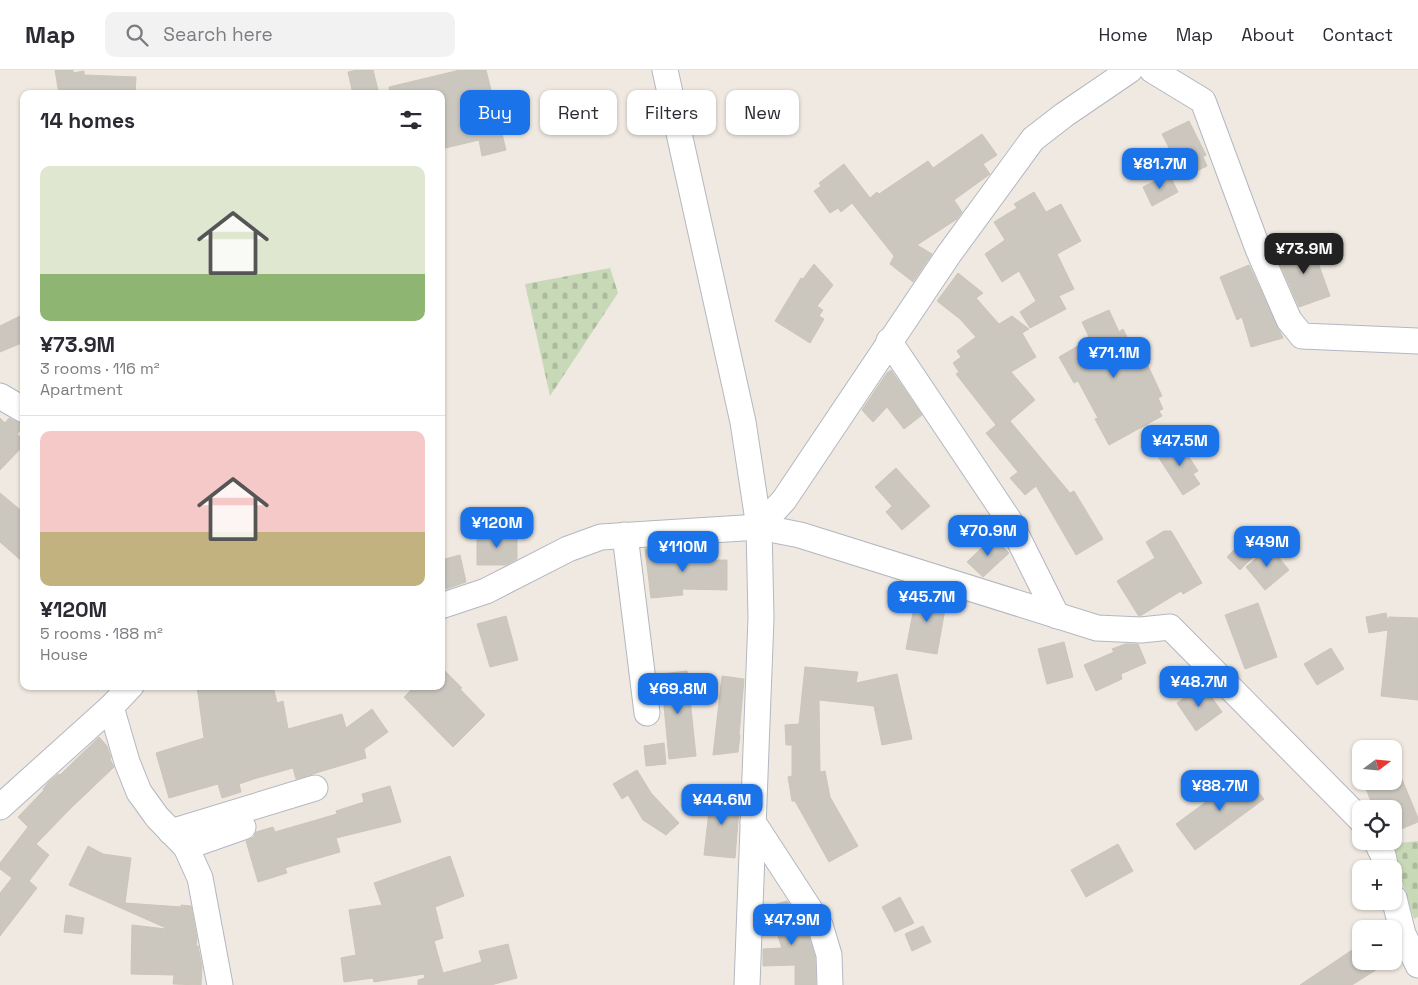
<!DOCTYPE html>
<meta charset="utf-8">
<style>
:root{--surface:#fff;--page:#f2f2f3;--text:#2b2b33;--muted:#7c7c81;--line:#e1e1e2;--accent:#1a73e8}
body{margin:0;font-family:"Space Grotesk",sans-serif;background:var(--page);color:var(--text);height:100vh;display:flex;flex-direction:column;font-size:19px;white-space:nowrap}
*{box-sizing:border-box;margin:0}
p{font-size:16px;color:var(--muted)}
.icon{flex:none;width:28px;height:28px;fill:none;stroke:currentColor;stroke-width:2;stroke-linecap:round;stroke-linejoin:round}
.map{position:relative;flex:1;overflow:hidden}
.details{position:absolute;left:20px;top:20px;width:425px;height:600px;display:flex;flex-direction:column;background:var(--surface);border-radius:10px;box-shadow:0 1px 4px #0004}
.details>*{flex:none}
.banner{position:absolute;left:460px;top:20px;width:475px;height:45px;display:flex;gap:10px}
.needle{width:32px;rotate:74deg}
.tools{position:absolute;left:1352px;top:670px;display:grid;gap:10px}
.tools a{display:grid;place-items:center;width:50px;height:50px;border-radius:10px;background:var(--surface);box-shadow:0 1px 4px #0004;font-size:25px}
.price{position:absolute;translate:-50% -42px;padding:0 11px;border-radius:10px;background:var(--accent);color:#fff;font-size:16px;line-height:32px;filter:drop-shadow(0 1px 2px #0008)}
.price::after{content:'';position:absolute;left:50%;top:30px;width:15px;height:11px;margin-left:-8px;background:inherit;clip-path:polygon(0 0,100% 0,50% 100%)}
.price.selected{background:#222;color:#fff}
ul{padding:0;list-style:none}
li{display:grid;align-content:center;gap:10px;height:265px;padding:0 20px}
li+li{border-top:1px solid var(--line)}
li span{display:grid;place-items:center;height:155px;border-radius:10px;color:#555}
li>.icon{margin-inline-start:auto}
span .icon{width:90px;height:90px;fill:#fffc;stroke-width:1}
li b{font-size:21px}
h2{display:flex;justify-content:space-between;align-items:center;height:60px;padding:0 20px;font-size:21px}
.tag{padding:0 18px;border-radius:10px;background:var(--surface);box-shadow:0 1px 4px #0004;font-size:18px;line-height:45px}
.tag.selected{background:var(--accent);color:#fff}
header{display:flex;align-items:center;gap:30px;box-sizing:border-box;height:70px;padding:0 25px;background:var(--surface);border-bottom:1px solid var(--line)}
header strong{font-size:24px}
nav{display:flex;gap:28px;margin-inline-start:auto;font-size:18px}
.search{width:350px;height:45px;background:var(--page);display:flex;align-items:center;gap:12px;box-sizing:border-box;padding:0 18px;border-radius:10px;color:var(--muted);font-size:19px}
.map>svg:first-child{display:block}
.cemetery{fill:url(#cemetery-stones)}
.building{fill:#cbc7bf;stroke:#cbc5ba}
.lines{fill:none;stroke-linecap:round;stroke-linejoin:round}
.minor-casing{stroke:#b4b7c1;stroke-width:27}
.minor{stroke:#fff;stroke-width:25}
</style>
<header>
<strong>Map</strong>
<div class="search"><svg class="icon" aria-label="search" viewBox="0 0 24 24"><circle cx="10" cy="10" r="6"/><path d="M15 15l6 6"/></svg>Search here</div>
<nav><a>Home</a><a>Map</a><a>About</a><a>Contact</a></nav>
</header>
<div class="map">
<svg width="1418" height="915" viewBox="0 0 1418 915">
<defs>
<pattern id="cemetery-stones" width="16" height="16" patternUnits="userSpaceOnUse" patternTransform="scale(1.25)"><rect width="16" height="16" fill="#c8d9b8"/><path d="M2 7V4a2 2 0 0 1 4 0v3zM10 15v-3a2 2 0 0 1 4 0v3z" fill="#acbb9e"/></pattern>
</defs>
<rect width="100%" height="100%" fill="#efe9e1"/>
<g class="cemetery">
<polygon points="610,198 618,223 550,326 525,214"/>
<polygon points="1418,771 1418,847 1414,849 1390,774"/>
</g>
<g class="building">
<polygon points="55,0 73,0 73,3 84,1 84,5 136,7 135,24 59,24"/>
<polygon points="357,0 373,0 379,24 353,24 348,2"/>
<polygon points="460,0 486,0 506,80 482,86 479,70 441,79 441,24 390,24 389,17"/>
<polygon points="1189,51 1206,85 1203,87 1207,96 1184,107 1162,64"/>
<polygon points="982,64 997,85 983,94 990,104 954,130 962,142 957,149 917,175 932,184 913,212 890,194 894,186 852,133 841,142 838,138 830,143 814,121 821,116 819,113 844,94 870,128 877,122 879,124 928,91 933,98"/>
<polygon points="1169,104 1178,122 1152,136 1143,117"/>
<polygon points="1034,122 1046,142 1061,134 1081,171 1057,184 1074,219 1059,226 1066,239 1030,258 1020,242 1036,231 1019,201 1002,212 985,184 1005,170 994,152 1017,138 1014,134"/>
<polygon points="1311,173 1330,226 1299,237 1276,185"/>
<polygon points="814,194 833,215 817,236 823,240 819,246 824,249 810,273 775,251 801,208 803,209"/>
<polygon points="1249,195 1283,268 1251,277 1242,247 1237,250 1220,207"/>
<polygon points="958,203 983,223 976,228 999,254 1012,246 1029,259 1022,263 1036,287 1011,302 1035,330 1010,351 1070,423 1074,421 1103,469 1076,485 1036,416 1025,425 1010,408 1018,402 986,363 996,355 956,304 959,302 953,293 961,287 957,281 976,267 960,249 937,231"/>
<polygon points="1109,240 1119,262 1123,259 1137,288 1143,285 1162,326 1158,328 1163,339 1159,341 1162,346 1109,375 1095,349 1098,348 1078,311 1074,313 1059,287 1090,269 1082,252"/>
<polygon points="24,244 24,272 0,282 0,256"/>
<polygon points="891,300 922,345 904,359 887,337 873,352 862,340 887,303"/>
<polygon points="0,348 5,353 9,348 19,353 23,357 17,364 24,371 24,375 0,400"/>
<polygon points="1178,370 1198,401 1193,404 1200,414 1183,425 1157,385"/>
<polygon points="896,398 930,436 902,460 886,442 892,436 875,417"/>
<polygon points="0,423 24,443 24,493 0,472"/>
<polygon points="1164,461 1171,461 1202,513 1183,524 1181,521 1140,546 1138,545 1117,511 1155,488 1146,472"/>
<polygon points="477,464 517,464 517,489 506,495 477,495"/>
<polygon points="993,467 1009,483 983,507 967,492"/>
<polygon points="1243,471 1256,484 1240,500 1227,487"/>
<polygon points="677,477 679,490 727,490 727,520 682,519 683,525 651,528 645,479"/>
<polygon points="1270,477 1289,500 1265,520 1246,497"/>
<polygon points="460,485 466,512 446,519 441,498 441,490"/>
<polygon points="917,522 947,528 937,584 906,579"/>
<polygon points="1258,533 1277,587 1245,599 1225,545"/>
<polygon points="1386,543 1388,552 1389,547 1418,548 1418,630 1381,626 1388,560 1369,563 1366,547"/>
<polygon points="506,546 518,590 490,597 477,554"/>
<polygon points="1064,572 1073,607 1047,614 1038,579"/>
<polygon points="1125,574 1138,574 1146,593 1121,604 1122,609 1096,621 1084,595 1114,582 1112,579"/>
<polygon points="1331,578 1344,599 1317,615 1304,594"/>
<polygon points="441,597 462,618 460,619 485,645 453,677 404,627 415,616 441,616"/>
<polygon points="805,597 858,602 856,613 897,604 912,669 882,675 874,636 819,630 820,702 825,701 830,727 858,776 829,792 795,731 792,731 788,707 792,706 792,675 786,675 785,655 799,654"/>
<polygon points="687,601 696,686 669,689 661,604"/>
<polygon points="722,606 744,609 739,665 740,665 738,682 713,685"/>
<polygon points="1203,615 1222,642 1196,661 1177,633"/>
<polygon points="197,616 273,616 277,633 283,631 288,659 342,644 346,658 372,639 388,662 364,679 366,688 296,709 293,698 257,708 239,714 241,722 222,728 218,714 169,728 156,683 204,668"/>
<polygon points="99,667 107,676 111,688 110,689 114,697 71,738 36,774 49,785 29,811 37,818 0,866 0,823 12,808 0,799 0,793 28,757 18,747 44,720 43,719 48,713 58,704 60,705"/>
<polygon points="664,673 666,694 646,696 644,676"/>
<polygon points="1394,690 1418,748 1418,752 1394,762 1394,739 1374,739 1363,711 1394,711"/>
<polygon points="637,700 651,723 679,753 666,765 643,750 628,725 622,729 613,714"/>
<polygon points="1244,704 1264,729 1195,780 1176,754"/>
<polygon points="390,716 401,752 336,768 340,782 285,798 287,803 258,812 246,771 254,767 256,762 273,757 275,762 337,744 336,741 364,732 362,724"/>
<polygon points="711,724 740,727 735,788 704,785"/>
<polygon points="1118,774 1133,801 1086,827 1071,800"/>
<polygon points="88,776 103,784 131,788 125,833 181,837 181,835 191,836 197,869 196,876 198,876 202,897 201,915 173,914 174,905 131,904 132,855 166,859 166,858 69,815"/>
<polygon points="450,786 464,826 435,837 443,868 434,871 443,903 482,892 479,881 508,874 517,908 491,915 418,915 418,910 425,908 424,904 374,912 373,908 344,912 341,888 356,885 349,840 382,835 374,813"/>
<polygon points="900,827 914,853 895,862 882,837"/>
<polygon points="787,831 807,861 815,887 816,915 795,915 795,895 763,896 763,879 782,878 772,848 777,847 773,835"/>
<polygon points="66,845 84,848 82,864 64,862"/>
<polygon points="923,856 931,872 912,881 905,864"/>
<polygon points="1361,874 1361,891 1390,891 1352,915 1300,915"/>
</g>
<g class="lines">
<defs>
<g id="minor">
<polyline points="665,0 743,352 759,457 761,548 747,915"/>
<polyline points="1152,0 1203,31 1258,179 1289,250 1302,266 1418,271"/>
<polyline points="889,271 1009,450 1057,546"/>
<polyline points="0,326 24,340"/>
<polyline points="759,457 784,430 949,184 1033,69 1064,45 1130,0"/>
<polyline points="625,465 647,643"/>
<polyline points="441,536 486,521 568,479 601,467 759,457 800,465 1097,558 1141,560 1170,557 1361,750"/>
<polyline points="111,637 127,692 139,722 157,747 186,777 200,808 220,915"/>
<polyline points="0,737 111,637 131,616"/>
<polyline points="753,752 820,855 829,885 830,915"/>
<polyline points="171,762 315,718"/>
<polyline points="1376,771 1383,785 1386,799"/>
<polyline points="186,777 243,757"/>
<polyline points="1394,828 1403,864 1418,895"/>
</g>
</defs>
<use href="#minor" class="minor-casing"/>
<use href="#minor" class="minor"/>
</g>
</svg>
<div class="tools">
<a><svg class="needle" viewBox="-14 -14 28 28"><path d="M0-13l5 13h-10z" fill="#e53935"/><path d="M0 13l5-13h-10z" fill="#7c7c81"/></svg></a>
<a><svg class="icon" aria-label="locate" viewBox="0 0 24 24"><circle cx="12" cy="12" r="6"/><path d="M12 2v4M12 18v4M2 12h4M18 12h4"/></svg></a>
<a>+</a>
<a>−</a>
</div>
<b class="price" style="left:1160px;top:120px">¥81.7M</b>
<b class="price selected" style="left:1304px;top:205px">¥73.9M</b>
<b class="price" style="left:1114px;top:309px">¥71.1M</b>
<b class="price" style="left:1180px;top:397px">¥47.5M</b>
<b class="price" style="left:497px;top:479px">¥120M</b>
<b class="price" style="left:988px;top:487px">¥70.9M</b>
<b class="price" style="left:1267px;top:498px">¥49M</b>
<b class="price" style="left:683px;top:503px">¥110M</b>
<b class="price" style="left:927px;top:553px">¥45.7M</b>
<b class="price" style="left:1199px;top:638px">¥48.7M</b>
<b class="price" style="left:678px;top:645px">¥69.8M</b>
<b class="price" style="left:1220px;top:742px">¥88.7M</b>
<b class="price" style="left:722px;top:756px">¥44.6M</b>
<b class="price" style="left:792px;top:876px">¥47.9M</b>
<div class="banner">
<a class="tag selected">Buy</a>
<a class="tag">Rent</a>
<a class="tag">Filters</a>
<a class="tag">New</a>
</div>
<section class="details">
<h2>14 homes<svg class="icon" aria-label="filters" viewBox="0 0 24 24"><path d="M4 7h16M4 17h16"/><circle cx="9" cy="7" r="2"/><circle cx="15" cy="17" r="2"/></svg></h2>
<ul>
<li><span style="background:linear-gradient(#dfe7d0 70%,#8fb573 0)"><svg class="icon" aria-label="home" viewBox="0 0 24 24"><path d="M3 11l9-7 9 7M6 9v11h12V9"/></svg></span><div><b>¥73.9M</b><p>3 rooms · 116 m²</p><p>Apartment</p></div></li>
<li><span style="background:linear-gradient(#f6c9c9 65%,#c2b280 0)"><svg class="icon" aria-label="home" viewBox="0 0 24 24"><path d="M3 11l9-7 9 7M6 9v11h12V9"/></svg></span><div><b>¥120M</b><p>5 rooms · 188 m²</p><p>House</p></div></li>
</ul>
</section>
</div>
